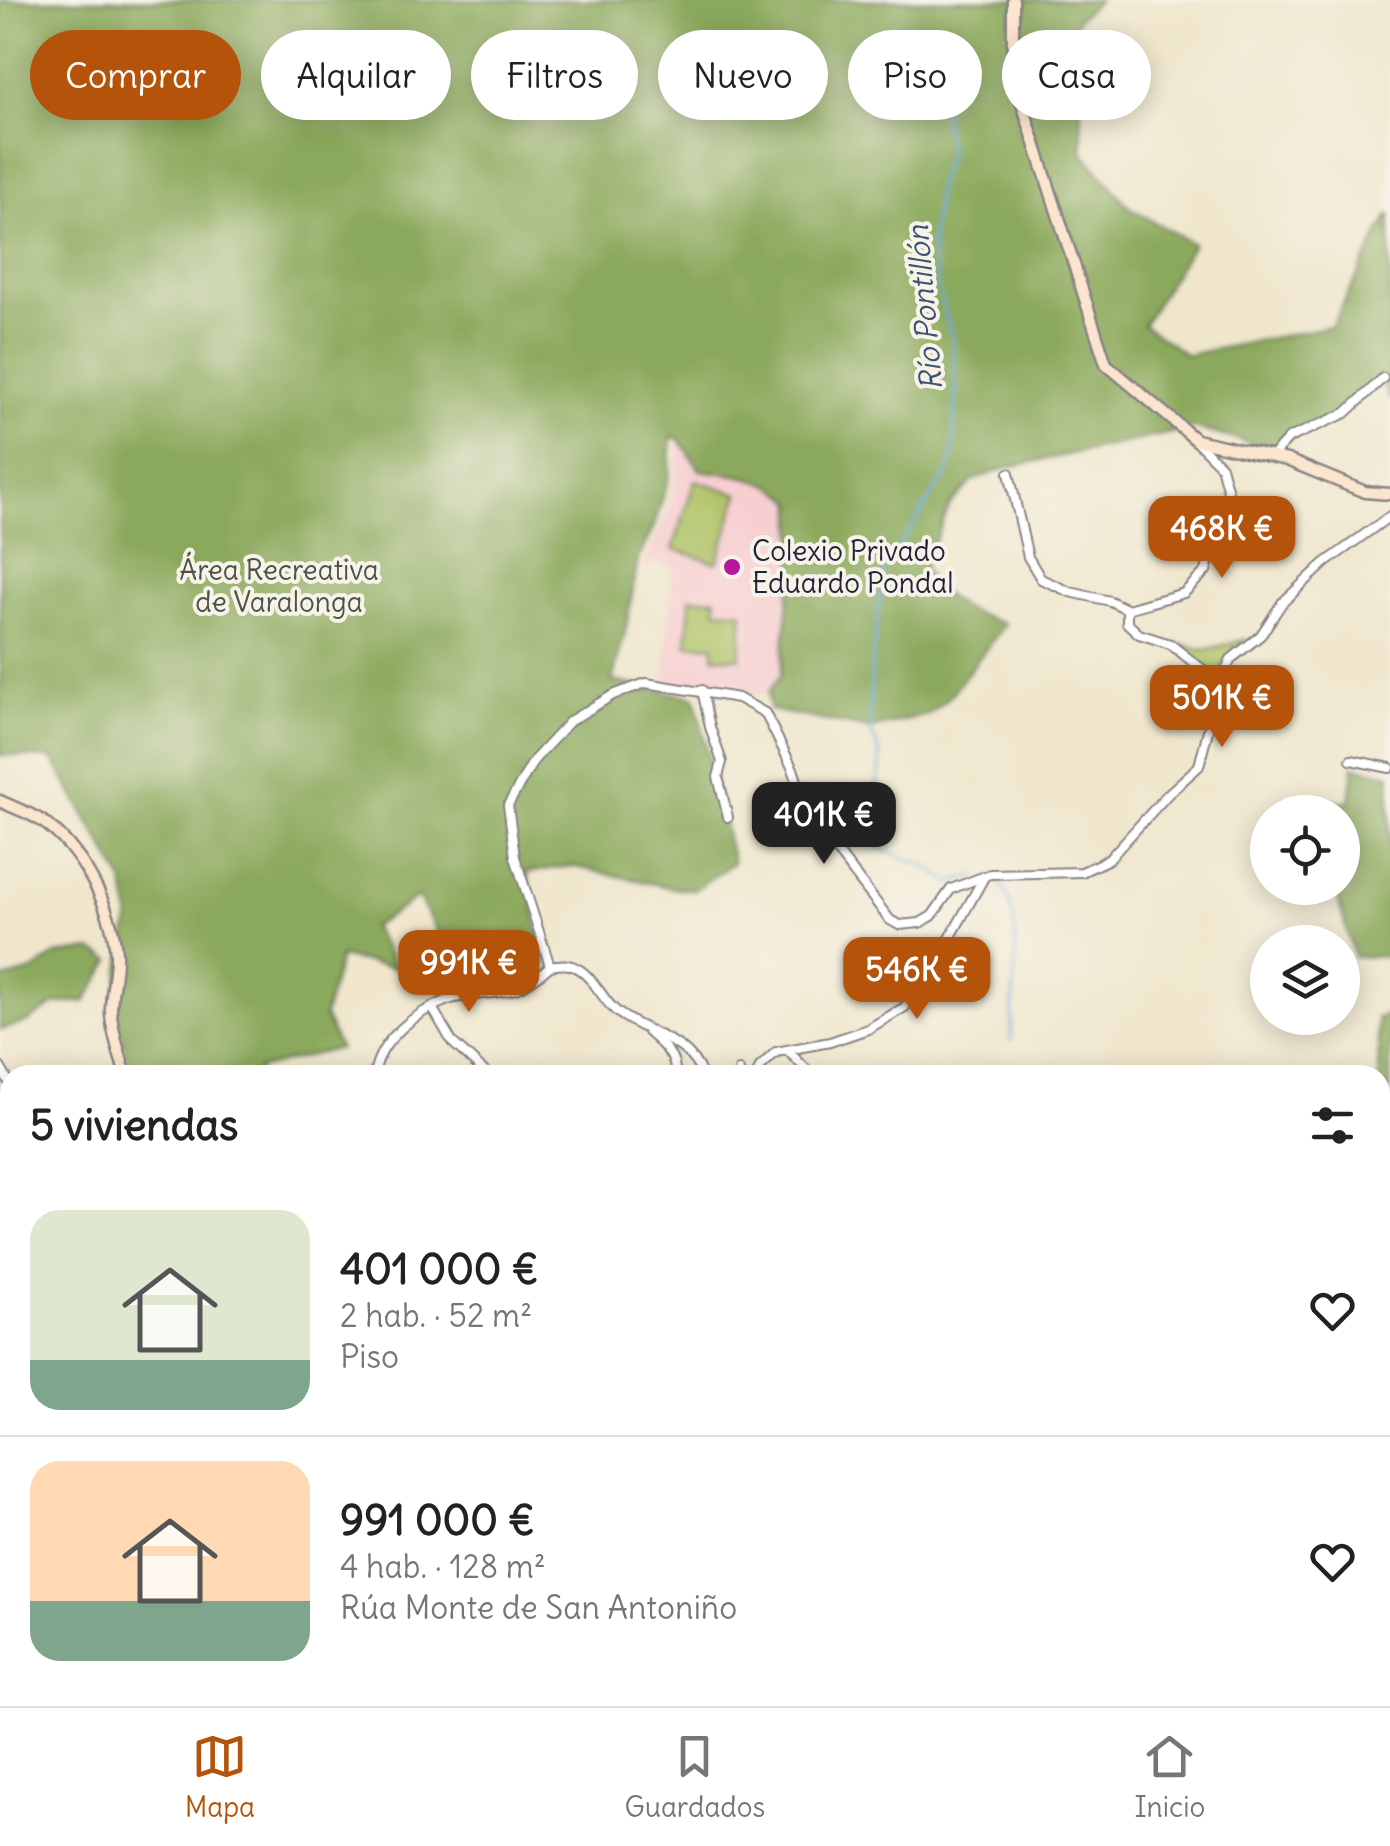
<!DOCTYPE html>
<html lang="es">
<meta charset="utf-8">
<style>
:root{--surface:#fff;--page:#f6f6f6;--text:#222;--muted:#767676;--line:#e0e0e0;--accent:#b45309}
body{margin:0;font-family:Delius,sans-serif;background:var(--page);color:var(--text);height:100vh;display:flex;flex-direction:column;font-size:38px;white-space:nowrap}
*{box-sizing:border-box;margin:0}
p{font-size:32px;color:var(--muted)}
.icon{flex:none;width:55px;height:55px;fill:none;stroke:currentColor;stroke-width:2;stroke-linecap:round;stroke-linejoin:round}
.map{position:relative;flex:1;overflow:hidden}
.details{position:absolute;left:0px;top:1065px;width:1390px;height:642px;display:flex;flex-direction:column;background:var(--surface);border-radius:30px 30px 0 0;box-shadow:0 5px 25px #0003}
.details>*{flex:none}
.guide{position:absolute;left:30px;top:30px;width:1330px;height:90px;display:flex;gap:20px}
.controls{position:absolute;left:1250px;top:795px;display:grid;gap:20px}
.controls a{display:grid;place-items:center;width:110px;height:110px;border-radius:50%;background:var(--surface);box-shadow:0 5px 25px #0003;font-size:50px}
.price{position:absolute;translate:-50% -85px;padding:0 22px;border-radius:20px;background:var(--accent);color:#fff;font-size:32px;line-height:65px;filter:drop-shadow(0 2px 5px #0008)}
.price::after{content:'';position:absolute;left:50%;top:60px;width:30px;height:22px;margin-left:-15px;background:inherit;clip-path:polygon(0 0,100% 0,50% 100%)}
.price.active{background:#222;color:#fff}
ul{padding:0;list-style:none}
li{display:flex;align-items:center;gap:30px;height:250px;padding:0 30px}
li+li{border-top:2px solid var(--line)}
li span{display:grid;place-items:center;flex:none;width:280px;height:200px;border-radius:30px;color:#555}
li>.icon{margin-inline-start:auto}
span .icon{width:120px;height:120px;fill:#fffc;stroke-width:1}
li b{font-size:42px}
h2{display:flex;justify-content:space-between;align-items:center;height:120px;padding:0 30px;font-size:42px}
.chip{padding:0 35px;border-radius:45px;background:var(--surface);box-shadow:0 5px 25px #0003;font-size:35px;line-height:90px}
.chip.active{background:var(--accent);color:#fff}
.dock{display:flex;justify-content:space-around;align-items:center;height:140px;border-top:2px solid var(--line);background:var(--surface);font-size:28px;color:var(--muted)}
.dock a{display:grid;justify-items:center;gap:5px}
.dock .active{color:var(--accent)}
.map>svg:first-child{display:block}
.built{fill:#f7cfd0}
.green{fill:#afc366;stroke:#687250;stroke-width:2.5}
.forest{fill:#8ba95b;stroke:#56664b;stroke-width:2.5}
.sand{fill:#eeda9e;stroke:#887e6c;stroke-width:2.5}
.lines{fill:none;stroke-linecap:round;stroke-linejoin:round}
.stream{stroke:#67adde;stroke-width:2.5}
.street-casing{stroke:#888484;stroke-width:12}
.secondary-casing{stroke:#888484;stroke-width:15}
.street{stroke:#fff;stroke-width:8}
.secondary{stroke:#fce5cf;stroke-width:10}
.poi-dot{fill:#b5179e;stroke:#f7f3e8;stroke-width:4}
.labels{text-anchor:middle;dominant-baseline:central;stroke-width:8;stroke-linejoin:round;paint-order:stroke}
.poi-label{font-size:28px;fill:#22223b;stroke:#f7f3e8;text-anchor:start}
.park-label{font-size:28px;fill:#4c5248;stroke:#f7f3e8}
.water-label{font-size:30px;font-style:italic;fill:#3a5374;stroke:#f7f3e8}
</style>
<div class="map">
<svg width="1390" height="1706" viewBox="0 0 1390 1706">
<rect width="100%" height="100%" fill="#f7f3e8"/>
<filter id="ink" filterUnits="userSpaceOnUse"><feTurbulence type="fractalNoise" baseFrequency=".01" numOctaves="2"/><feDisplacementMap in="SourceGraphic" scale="20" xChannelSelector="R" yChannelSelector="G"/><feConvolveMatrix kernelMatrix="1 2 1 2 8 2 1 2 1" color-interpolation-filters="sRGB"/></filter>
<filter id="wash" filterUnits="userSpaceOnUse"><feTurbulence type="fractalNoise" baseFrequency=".0048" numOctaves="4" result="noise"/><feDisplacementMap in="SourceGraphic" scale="40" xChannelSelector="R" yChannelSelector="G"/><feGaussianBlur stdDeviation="2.25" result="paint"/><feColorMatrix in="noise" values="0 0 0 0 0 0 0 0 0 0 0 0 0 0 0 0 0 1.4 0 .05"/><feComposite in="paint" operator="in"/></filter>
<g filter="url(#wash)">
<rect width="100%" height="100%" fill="#efe6cc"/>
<polygon class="built" points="680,440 700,470 755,478 787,494 794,502 794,550 781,675 768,693 746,695 664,682 673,568 654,560 648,569 642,566 670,504"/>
<g class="green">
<polygon points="695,480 739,494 717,563 673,549"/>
<polygon points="690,598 716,599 716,610 743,612 740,658 714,657 714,646 687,644"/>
<polygon points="1247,639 1229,655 1215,677 1179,644 1205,650"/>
</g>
<g class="forest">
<path d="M0,0H1099L1076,20L1083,152L1130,208L1193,244L1143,325L1187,355L1332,326L1390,213V400L1379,376L1346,410L1270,448L1194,428L1009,467L975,479L950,505L923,569C949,604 963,611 1005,624L949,697L927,715L870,729L770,710L768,693L781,675L794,550V503C771,476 732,475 700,470L680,440L672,436L669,476L655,524L638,559L626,628L612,681L695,697L733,863L695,889H678L572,866L527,872L545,964L515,985L467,987L418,897L372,927L396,968L340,957L324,1016L339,1048L258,1069V1075H136L126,1054L114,1003L130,915L123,880L52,758L0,755Z"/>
<polygon points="1354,766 1390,774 1390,956 1354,957 1335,888 1342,888 1342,812 1321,812 1319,803 1350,801"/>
<polygon points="92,950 111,960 86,1001 55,1004 27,1022 0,1030 0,980 33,971 55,955"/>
<polygon points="1390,1014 1390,1090 1380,1093 1377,1018"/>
<polygon points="9,1137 10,1183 0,1184 0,1141"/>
</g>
<g class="sand">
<polygon points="0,1618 10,1622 10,1697 0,1692"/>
<polygon points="11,1698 92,1698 90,1706 23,1706"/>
</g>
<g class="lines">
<g class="stream">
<polyline points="942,108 949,153 938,182 931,242 936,283 953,340 956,391 953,456 947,473 883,571 871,670 870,714 871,733 880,753 880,772 873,797 867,805 869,844 926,866 951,883 978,875"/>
<path d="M993,879L999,880C1027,921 1011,993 1011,1041"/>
<polyline points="1287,1698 1292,1706"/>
<polyline points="89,1706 96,1698"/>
</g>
</g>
</g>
<g filter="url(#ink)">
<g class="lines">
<defs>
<g id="street">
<polyline points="1197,442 1221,466 1228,492 1206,571 1184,593 1127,609 1127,623 1139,634 1170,644 1220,683"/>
<polyline points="1271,457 1289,438 1346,413 1383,378"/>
<polyline points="1009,473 1028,557 1041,579 1070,592 1110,601 1127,609"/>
<polyline points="702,690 710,727 722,762 718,777 728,817"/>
<polyline points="1351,760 1390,768"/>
<polyline points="550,966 515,857 508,805 534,760 570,721 613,695 646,683 738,698 765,713 793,769 808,814 890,920 899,925 920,923 932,916 951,889 990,874 1082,872 1109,859 1168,794 1199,766 1220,683 1231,659 1261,635 1282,603 1325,563 1390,516"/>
<path d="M550,966C562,964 570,963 580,970C596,981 602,999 616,1011C645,1035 687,1036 702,1075"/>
<polyline points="433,1009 452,1042 488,1075"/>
<path d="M648,1032C662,1044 677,1056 675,1075"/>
<polyline points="787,1050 807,1070 807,1075"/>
<polyline points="0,1067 10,1084"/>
<path d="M374,1075C379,1040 416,1012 448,1000C470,992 497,996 518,988C530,983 540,975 550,966"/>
<polyline points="739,1075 739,1071"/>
<polyline points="757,1075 760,1067 776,1052 830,1042 868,1029 905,1007 943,951 983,879"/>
<polyline points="0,1233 10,1234"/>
<polyline points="0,1398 10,1395"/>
<polyline points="0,1511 0,1548"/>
<polyline points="374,1698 376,1706"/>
<polyline points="788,1698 790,1706"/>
<polyline points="1184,1698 1194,1706"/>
<polyline points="225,1706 230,1698"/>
<polyline points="425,1706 429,1698"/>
<polyline points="508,1706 528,1698"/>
<polyline points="699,1706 701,1698"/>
</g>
<g id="secondary">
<polyline points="1013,0 1013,75 1106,364 1196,440 1287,460 1365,492 1390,494"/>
<path d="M0,801C14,808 30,813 42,821C81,848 112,907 116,953C117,973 110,994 111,1015C113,1036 120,1055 126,1075"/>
<polyline points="949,1698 953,1706"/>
</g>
</defs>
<use href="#street" class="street-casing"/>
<use href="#secondary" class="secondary-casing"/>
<use href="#street" class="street"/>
<use href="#secondary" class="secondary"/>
</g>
</g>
<circle class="poi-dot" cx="732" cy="567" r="10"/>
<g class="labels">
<g class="poi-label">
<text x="752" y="551">Colexio Privado<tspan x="752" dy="32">Eduardo Pondal</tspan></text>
</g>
<g class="park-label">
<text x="279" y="570">Área Recreativa<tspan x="279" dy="32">de Varalonga</tspan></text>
</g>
<g class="water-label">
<text transform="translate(924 308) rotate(-95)">Río Pontillón</text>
</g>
</g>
</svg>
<div class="controls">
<a><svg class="icon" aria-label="locate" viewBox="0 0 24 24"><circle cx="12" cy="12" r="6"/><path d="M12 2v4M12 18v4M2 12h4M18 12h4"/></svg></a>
<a><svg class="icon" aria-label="layers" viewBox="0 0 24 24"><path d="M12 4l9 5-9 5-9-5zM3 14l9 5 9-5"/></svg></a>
</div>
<b class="price" style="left:1222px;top:581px">468K €</b>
<b class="price" style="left:1222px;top:750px">501K €</b>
<b class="price active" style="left:824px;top:867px">401K €</b>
<b class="price" style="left:469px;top:1015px">991K €</b>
<b class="price" style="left:917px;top:1022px">546K €</b>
<div class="guide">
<a class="chip active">Comprar</a>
<a class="chip">Alquilar</a>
<a class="chip">Filtros</a>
<a class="chip">Nuevo</a>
<a class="chip">Piso</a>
<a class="chip">Casa</a>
</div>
<section class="details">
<h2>5 viviendas<svg class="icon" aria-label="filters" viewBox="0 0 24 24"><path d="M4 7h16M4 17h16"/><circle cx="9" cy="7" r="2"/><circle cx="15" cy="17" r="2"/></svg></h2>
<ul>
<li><span style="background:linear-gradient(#dfe7d0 75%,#7fa58c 0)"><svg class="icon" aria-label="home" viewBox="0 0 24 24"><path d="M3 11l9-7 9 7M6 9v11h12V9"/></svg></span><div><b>401 000 €</b><p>2 hab. · 52 m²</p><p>Piso</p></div><svg class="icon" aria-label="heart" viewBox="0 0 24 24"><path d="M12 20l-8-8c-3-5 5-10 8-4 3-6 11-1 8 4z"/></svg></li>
<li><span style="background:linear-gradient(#ffd9b3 70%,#7fa58c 0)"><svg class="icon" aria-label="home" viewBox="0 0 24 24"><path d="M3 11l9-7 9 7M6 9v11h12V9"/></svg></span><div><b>991 000 €</b><p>4 hab. · 128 m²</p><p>Rúa Monte de San Antoniño</p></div><svg class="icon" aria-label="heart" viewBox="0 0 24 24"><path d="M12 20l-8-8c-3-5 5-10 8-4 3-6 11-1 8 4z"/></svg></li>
</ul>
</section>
</div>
<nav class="dock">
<a class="active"><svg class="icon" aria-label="map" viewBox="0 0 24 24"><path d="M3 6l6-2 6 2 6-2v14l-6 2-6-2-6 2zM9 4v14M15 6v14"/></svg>Mapa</a>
<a><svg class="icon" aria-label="saved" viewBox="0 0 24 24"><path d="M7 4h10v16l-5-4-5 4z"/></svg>Guardados</a>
<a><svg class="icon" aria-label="home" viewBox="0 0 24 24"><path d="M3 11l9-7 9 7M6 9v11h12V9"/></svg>Inicio</a>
</nav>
